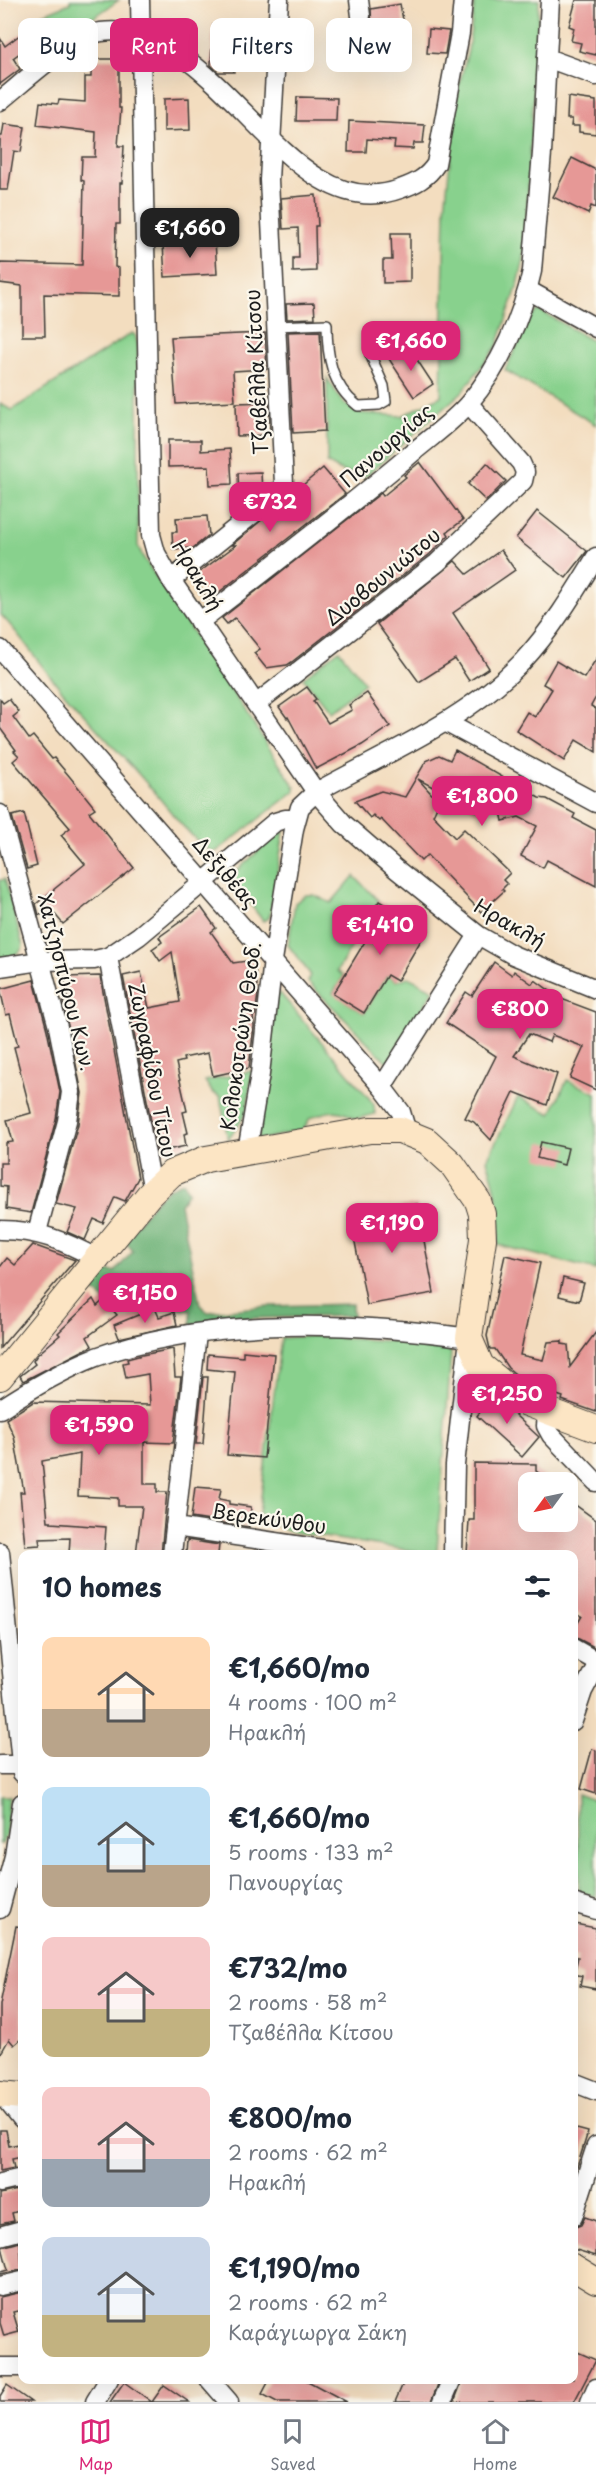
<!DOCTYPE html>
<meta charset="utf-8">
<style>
:root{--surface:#fff;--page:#f2f2f3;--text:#1f2937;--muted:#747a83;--line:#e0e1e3;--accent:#db2777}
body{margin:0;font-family:"Playpen Sans",sans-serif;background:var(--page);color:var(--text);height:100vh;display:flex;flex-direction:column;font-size:22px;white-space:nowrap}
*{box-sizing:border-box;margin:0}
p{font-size:20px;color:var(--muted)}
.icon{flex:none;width:33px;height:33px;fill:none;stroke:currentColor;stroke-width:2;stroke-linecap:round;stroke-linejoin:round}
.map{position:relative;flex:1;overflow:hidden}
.details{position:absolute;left:18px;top:1550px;width:560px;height:834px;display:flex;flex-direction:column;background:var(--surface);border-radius:12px;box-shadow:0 6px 24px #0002}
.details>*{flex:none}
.guide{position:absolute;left:18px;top:18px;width:561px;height:54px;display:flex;gap:12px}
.needle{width:39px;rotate:237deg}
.fabs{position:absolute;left:518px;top:1472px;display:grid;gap:12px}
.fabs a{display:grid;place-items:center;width:60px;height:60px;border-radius:12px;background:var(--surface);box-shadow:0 6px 24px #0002;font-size:30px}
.price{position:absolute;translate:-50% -51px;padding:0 14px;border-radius:12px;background:var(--accent);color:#fff;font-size:20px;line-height:39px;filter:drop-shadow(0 2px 3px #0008)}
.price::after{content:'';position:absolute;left:50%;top:36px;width:18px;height:14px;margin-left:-9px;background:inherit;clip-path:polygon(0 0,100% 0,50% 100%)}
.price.selected{background:#222;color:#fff}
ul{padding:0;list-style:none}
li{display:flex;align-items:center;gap:18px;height:150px;padding:0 24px}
li span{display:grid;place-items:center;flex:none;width:168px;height:120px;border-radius:12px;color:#555}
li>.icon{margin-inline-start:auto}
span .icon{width:72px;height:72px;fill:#fffc;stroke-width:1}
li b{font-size:26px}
h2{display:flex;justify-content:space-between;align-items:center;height:72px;padding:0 24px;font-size:26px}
.pill{padding:0 21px;border-radius:12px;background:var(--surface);box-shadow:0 6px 24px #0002;font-size:21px;line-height:54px}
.pill.selected{background:var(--accent);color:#fff}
.dock{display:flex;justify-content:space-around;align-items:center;height:84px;border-top:2px solid var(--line);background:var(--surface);font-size:16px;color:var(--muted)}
.dock a{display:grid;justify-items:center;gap:3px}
.dock .selected{color:var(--accent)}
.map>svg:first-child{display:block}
.green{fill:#88d18d;stroke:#527654;stroke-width:1.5}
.forest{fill:#6eb378;stroke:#45684a;stroke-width:1.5}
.building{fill:#e69896}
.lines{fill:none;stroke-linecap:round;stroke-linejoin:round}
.lane-casing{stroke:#3c3934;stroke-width:12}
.street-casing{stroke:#3c3934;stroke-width:21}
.secondary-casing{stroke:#3c3934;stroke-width:28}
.lane{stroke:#fff;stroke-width:9}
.street{stroke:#fff;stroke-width:18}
.secondary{stroke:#fce5c4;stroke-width:26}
.labels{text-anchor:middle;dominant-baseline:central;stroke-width:4.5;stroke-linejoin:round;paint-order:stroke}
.street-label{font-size:20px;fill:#1c1c1c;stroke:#fbf7ec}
</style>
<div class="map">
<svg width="596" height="2402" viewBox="0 0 596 2402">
<rect width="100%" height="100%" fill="#fbf7ec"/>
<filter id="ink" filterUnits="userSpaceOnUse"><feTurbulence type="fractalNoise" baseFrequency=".0167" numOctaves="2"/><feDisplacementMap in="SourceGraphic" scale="12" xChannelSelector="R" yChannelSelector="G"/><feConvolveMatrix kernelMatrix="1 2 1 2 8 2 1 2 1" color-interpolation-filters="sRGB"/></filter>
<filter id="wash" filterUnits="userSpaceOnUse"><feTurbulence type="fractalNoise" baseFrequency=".008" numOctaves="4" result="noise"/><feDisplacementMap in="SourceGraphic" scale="24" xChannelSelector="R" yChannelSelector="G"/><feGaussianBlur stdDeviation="1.35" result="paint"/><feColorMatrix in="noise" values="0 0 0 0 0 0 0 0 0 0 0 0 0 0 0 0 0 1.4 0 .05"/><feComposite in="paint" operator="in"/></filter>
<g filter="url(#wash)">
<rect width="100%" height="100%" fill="#f3ddbf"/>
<g class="green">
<polygon points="70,0 119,0 46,50 32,19 70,3"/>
<polygon points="475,0 539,0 524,259 518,285 497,346 462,392 365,477 341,471 327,463 327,378 343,403 360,413 402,416 441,396 445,209 457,93 468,51"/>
<polygon points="539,310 596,343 596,425 505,370 530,319"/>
<path d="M132,333L135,335L138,345V546L143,557L295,787V791L217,851L212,852C187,836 168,807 148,785C118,750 85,718 55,682C36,660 21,635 0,614V404L12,410Z"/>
<polygon points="339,650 365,683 329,711 303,678"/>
<polygon points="284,831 270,915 268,919 263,921 230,877 278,833"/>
<polygon points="354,876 379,901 337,971 344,976 333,993 364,1013 387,975 397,981 408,977 434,990 388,1063 308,982 310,974 288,945 295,903 306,895 314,895 331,903"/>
<path d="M5,879L23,946C20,956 9,957 0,958V880Z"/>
<path d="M280,993L369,1098L374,1105L375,1114L355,1119C339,1107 328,1111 310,1118L303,1130L258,1140L277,995Z"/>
<polygon points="252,1071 247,1112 228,1140 220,1097 212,1092 205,1081"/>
<path d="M567,1080L596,1093V1270L498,1245C500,1213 498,1191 487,1160L518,1097L551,1114Z"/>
<polygon points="313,1336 433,1344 451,1352 437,1549 435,1554 423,1554 414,1551 292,1532 278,1527 259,1513 281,1338"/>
<polygon points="577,1794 596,1801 596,1897 579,1892"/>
<polygon points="0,1796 9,1796 6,1835 2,1844 0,1844"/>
</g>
<path class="forest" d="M184,1182L188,1192L180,1204L200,1305L208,1312L269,1306L352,1304L353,1316L256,1318L191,1325V1311L129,1301L115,1309L90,1287L101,1270L115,1272L133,1251L125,1241C139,1223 160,1186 184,1182Z"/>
<g id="blocks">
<g class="building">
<polygon points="576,0 596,0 596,55 579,51 581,43 571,41 574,28 569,26"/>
<polygon points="400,4 404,25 372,30 371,9"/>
<polygon points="213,25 235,26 234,39 239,39 238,60 234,60 234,72 218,72 211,65"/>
<polygon points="429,29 449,31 445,54 427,53"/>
<polygon points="25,31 34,43 13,58 20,69 0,84 0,38 5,46"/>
<polygon points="91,59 119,59 119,108 121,108 118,146 124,146 122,183 120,183 120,224 116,224 115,267 119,268 119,296 44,294 45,336 22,336 22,286 0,283 0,263 82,265 84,181 81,180 82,157 95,157 96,132 37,125 40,102 58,104 59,100 85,102 85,77 91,77"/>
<polygon points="297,97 337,98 336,121 296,121"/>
<polygon points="568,97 596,101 596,134 579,132 579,126 571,126 572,119 567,119"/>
<polygon points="189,98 190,130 164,131 164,99"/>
<polygon points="349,121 425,125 423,143 414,143 413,149 394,148 395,141 367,139 366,152 348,152"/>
<polygon points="4,124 25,127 21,152 14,151 8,190 0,190 0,136 2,136"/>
<polygon points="572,158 596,170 596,208 591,206 588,214 553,197"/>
<polygon points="316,195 318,226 315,226 316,271 293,272 293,258 299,258 298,228 283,229 281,198"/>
<polygon points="391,233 410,233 410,282 383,283 383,260 392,260"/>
<polygon points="215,240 217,274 165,277 163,244"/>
<polygon points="314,303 315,318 287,319 286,304"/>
<polygon points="320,331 325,431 293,433 288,332"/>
<polygon points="265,333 267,369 233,371 235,401 176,404 171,337"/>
<polygon points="408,346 433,384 414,397 389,359"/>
<polygon points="269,402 270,435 237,436 236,403"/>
<polygon points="168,440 201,440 201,451 230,449 232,484 210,485 209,466 168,467"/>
<polygon points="420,462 463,520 447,532 449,535 430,554 293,661 287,665 266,668 254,653 260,649 235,618 227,624 222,618 381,493 383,496 406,477 404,475"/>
<polygon points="487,463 506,481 486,501 468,484"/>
<polygon points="323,468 345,494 209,600 193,577 236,545 232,545"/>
<polygon points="261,472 262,493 255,498 239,499 238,473"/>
<polygon points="537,511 587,551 566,578 516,538"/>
<polygon points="207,516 209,535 193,548 173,549 172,532 177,532 176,518"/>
<polygon points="501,550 515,570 453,613 489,668 469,681 455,659 419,682 377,624 455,561 467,574"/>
<polygon points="596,659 596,697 591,706 596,709 596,752 576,740 564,761 516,730 527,712 535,717 552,689 543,684 556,661 584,678"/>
<polygon points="307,687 316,699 313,701 328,723 352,710 349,705 367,693 390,726 362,745 316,769 288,717 287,718 279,707"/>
<polygon points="0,699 3,703 9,699 19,712 13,717 29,739 33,736 52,759 54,758 70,777 95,808 89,812 134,868 63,924 53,912 39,915 36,904 85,864 61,835 70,828 13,761 19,756 14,751 16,750 0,728"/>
<polygon points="455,750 539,798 547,799 575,814 573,818 596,830 596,886 547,860 543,868 521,856 537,826 519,817 503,821 496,788 482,814 418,779 439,802 433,815 455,838 464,829 510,873 503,880 507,884 502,889 504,891 481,912 427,855 421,861 381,819 379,821 373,815 370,818 355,801 381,791 405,797 426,761 439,755 450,760"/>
<polygon points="24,813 37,866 27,869 12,816"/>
<polygon points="379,901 427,930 397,981 387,975 364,1013 333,994 369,935 361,930"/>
<polygon points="201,907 216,928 211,932 233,963 254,960 258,994 255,1015 253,1016 254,1026 249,1068 213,1076 208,1053 183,1058 184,1061 176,1063 187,1111 183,1112 188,1133 184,1134 186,1146 157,1152 123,976 141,972 149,1008 180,1002 172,952 160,961 152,949 162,942 159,937"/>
<polygon points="494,962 512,975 514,971 532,984 535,980 550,991 548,994 596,1012 596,1090 570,1078 584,1047 552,1035 549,1042 529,1034 514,1056 557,1074 547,1105 514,1092 491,1140 474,1122 465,1118 496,1056 446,1023 466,992 472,996"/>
<polygon points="100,976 138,1178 125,1201 115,1197 103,1223 94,1219 85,1240 67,1232 77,1209 56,1204 78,1124 82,1093 63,1002 68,1001 64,977"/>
<polygon points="34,980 47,1030 60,1092 56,1119 31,1213 6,1209 7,1187 0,1186 0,1163 6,1163 6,1143 13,1142 7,1120 31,1113 14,1047 18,1046 10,1014 6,1015 0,989"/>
<polygon points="541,1142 568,1148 564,1165 537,1158"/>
<polygon points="417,1204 434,1293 367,1305 350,1216"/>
<polygon points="33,1245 75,1260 0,1348 0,1267 7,1258 15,1265"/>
<polygon points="505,1255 540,1263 520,1355 543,1360 548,1342 562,1341 562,1344 568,1345 570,1367 596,1332 596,1412 562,1400 563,1397 535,1388 535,1390 508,1368 495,1349 490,1349 487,1336"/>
<polygon points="563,1278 584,1283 579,1301 559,1296"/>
<polygon points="93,1299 97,1306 104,1300 117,1315 87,1337 92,1346 23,1381 20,1376 35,1364 33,1361 37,1355 60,1335 58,1333"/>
<polygon points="155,1308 159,1317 174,1312 177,1325 119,1338 114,1325"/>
<polygon points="173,1349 175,1377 181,1377 173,1443 144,1442 144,1484 157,1484 157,1492 167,1492 161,1554 136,1554 142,1506 118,1506 118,1498 78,1496 80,1454 42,1461 48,1521 51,1521 51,1523 106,1527 104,1554 69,1554 70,1538 39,1539 40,1545 25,1546 20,1492 24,1492 14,1436 6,1419 33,1402 150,1405 148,1374 126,1378 123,1363 128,1362 127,1359 142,1355"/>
<polygon points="243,1351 274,1354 264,1458 227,1455 235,1372 207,1369 208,1354 243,1357"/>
<polygon points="203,1377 208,1377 203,1444 196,1444"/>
<polygon points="492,1394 539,1437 522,1457 477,1416 480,1412 477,1410"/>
<polygon points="474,1463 536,1464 536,1471 552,1482 528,1482 528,1521 567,1521 567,1499 596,1520 596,1648 573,1636 573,1631 582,1616 573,1611 573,1554 467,1554 469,1520 474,1520"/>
<polygon points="195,1487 221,1489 219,1499 229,1501 229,1504 251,1507 249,1527 191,1518"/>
<polygon points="187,1540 219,1545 218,1554 186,1554"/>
<polygon points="592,1749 596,1750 596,1794 581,1789"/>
<polygon points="575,1924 596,1928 596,1989 580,1986 582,1976 574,1974 578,1957 573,1956"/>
<polygon points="16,1926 22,1927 22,2038 14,2045 9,2039 0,2055 0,2005"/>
<polygon points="573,2128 588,2132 576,2170 573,2170"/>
<polygon points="0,2130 6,2130 9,2146 19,2144 22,2157 12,2159 14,2168 0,2171"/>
<polygon points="22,2189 22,2210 12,2213 14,2221 0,2224 0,2194"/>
<polygon points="585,2217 596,2221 596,2256 573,2249 573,2228 581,2225"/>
<polygon points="20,2242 22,2270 0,2274 0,2272 8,2270 2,2247"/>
<polygon points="22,2292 22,2310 13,2312 19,2332 4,2336 0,2323 0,2297"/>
<polygon points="573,2350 596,2360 574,2402 454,2402 463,2379 573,2379"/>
<polygon points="270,2379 304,2379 347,2402 277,2402 262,2394"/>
<polygon points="405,2379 440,2379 431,2402 395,2402"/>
<polygon points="124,2382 152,2402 164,2385 189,2402 110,2402"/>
<polygon points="7,2385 31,2402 0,2402 0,2396"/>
</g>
</g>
</g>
<g filter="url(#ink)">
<use href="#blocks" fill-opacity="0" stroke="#3c3934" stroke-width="1.5"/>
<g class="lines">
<defs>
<path id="lane" d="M276,326L327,324C327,357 331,385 358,406L379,405L386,401L384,386L370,354C376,343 380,341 393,339"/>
<g id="street">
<polyline points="140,0 151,535 156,553 171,580 316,792 344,824 396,869 478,935 513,955 596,989"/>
<polyline points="359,0 361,16"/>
<polyline points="547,58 596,76"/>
<path d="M0,101C24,82 72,36 101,32C220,17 286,231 400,189C415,184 427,178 436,164L460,33L463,0"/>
<polyline points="528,290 596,328"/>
<polyline points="171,580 278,494 284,484 269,180 279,0"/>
<path d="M199,622C268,569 337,516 404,460C424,442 452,423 469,403C500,367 522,317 532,271L542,153L550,0"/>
<polyline points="0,649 382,1087 401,1112 407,1132"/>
<polyline points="256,704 437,563 523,481 525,472 521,463 469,404"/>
<polyline points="445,722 596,803"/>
<polyline points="0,814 58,1027 71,1092 67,1121 37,1232"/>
<polyline points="108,957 153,1191"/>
<polyline points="0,967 40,961 94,960 108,957 139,936 275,822 285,819 296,819"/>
<polyline points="382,1087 478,935"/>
<path d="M247,1152L260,1074L273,960L294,829L300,807L316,792C386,753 465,721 522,662C551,631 574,593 596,557"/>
<path d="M0,1230C39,1230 64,1241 98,1259"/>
<path d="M0,1409C29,1390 63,1370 96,1357C208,1316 353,1322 469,1338L455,1465L453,1554"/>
<polyline points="547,1411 546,1426 551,1435 596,1482"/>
<polyline points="175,1527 356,1554"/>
<polyline points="0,1552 22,1773"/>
<polyline points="172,1554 197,1334"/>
<polyline points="573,1648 596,1661"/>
<polyline points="573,1721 583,1691 596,1667"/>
<polyline points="0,1765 22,1765"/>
<polyline points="573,1903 596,1910"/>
<polyline points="0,1909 14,1856 22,1803"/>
<polyline points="573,2082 596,2091"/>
<polyline points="3,2095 22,2119"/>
<polyline points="0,2183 22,2178"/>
<polyline points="573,2217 596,2146"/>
<polyline points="0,2236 22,2230"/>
<polyline points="0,2286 22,2281"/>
<polyline points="0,2367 22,2367"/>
<polyline points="209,2379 229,2402"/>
<polyline points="95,2402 109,2379"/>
<polyline points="442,2402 452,2379"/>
<polyline points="590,2402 596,2388"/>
</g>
<g id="secondary">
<polyline points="0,1377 149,1195 172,1173 206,1159 370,1130 400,1130 427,1141 452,1164 478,1201 482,1214 483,1239 469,1338 481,1366 527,1403 596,1429"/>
<polyline points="0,2094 22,2096"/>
<polyline points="573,2267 596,2281"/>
</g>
</defs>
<use href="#lane" class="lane-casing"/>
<use href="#street" class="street-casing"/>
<use href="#secondary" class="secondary-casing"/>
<use href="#lane" class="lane"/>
<use href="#street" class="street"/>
<use href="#secondary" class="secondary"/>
</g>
</g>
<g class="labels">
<g class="street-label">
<text transform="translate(256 372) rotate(-93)">Τζαβέλλα Κίτσου</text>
<text transform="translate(386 445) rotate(-41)">Πανουργίας</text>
<text transform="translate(198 575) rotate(59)">Ηρακλή</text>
<text transform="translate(382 576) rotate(-39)">Δυοβουνιώτου</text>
<text transform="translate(226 872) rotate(49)">Δεξιθέας</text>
<text transform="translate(510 923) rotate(30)">Ηρακλή</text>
<text transform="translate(67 982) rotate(76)">Χατζησπύρου Κων.</text>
<text transform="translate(240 1036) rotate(-82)">Κολοκοτρώνη Θεοδ.</text>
<text transform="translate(153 1070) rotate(79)">Ζωγραφίδου Τίτου</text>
<text transform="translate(269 1518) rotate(8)">Βερεκύνθου</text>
</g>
</g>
</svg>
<div class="fabs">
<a><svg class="needle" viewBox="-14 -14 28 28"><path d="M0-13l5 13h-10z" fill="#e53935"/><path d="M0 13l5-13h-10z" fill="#747a83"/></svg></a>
</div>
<b class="price selected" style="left:190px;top:259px">€1,660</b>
<b class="price" style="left:411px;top:372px">€1,660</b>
<b class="price" style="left:270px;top:533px">€732</b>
<b class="price" style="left:482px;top:827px">€1,800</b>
<b class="price" style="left:380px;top:956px">€1,410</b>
<b class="price" style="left:520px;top:1040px">€800</b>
<b class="price" style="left:392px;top:1254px">€1,190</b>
<b class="price" style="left:145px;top:1324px">€1,150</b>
<b class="price" style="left:507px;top:1425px">€1,250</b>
<b class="price" style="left:99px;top:1456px">€1,590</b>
<div class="guide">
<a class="pill">Buy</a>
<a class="pill selected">Rent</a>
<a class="pill">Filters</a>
<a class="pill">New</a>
</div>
<section class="details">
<h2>10 homes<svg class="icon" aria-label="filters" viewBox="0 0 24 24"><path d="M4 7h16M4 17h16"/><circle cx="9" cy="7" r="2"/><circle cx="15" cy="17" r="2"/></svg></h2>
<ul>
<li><span style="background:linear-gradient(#ffd9b3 60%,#b9a48a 0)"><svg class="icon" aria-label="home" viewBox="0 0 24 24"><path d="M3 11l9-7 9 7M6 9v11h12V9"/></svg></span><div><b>€1,660/mo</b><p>4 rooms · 100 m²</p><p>Ηρακλή</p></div></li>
<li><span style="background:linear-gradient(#bfe0f5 65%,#b9a48a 0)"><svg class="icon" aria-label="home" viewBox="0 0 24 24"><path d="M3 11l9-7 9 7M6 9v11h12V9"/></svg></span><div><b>€1,660/mo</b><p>5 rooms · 133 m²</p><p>Πανουργίας</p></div></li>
<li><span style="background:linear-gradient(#f6c9c9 60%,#c2b280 0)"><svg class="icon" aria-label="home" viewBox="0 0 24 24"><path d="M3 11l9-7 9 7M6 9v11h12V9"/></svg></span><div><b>€732/mo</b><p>2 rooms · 58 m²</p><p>Τζαβέλλα Κίτσου</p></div></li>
<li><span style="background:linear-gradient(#f6c9c9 60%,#9aa5b1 0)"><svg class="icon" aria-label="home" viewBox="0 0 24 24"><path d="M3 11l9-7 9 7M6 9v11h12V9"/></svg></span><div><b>€800/mo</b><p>2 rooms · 62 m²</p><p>Ηρακλή</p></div></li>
<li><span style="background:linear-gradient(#c9d6e8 65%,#c2b280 0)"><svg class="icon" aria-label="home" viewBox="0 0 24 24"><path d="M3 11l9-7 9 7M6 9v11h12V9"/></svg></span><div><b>€1,190/mo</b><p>2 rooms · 62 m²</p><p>Καράγιωργα Σάκη</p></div></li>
</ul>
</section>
</div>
<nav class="dock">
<a class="selected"><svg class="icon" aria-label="map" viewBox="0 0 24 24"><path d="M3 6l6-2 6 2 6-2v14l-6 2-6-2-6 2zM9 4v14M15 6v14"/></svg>Map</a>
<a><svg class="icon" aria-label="saved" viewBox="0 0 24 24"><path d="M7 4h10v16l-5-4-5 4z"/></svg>Saved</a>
<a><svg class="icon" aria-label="home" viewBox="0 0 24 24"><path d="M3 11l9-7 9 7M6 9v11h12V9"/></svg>Home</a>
</nav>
